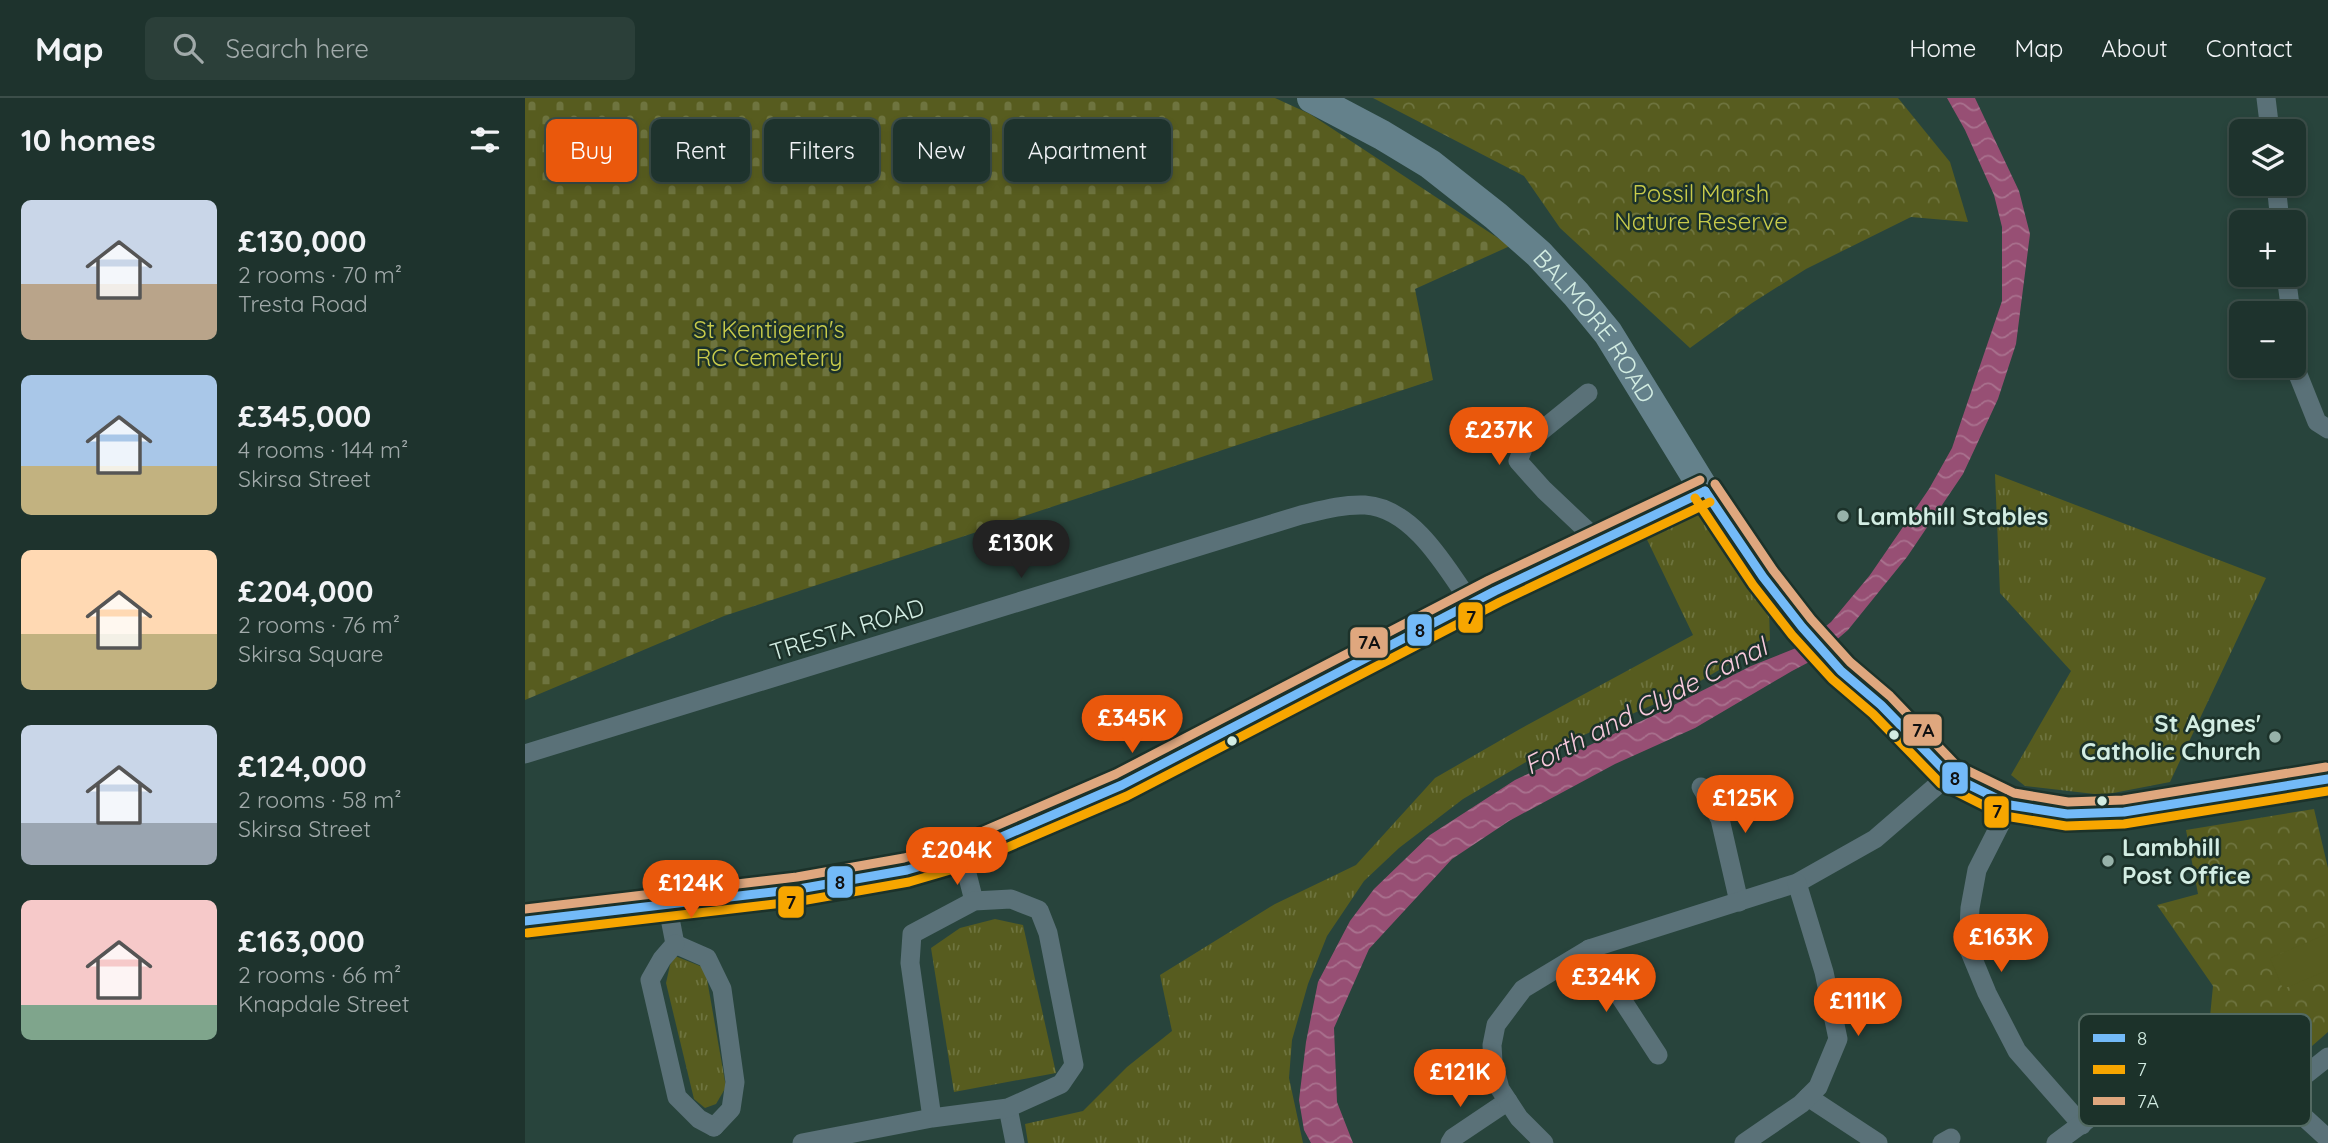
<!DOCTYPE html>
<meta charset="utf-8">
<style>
:root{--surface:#1e332d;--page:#2b3f39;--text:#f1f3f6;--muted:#a1aaaa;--line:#3c4e49;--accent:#ea580c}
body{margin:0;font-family:Quicksand,sans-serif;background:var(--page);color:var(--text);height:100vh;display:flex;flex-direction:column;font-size:26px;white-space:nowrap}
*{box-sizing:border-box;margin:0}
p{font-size:23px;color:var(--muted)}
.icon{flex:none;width:38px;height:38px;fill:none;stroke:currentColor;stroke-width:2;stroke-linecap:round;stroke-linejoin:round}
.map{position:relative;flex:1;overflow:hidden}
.side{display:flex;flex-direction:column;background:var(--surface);width:525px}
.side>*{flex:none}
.guide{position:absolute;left:21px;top:21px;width:665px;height:63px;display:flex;gap:14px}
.tools{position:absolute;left:1704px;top:21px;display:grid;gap:14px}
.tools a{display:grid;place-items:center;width:77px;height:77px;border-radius:10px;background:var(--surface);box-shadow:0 4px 10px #0003,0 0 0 2px var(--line);font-size:35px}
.price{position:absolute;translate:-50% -60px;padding:0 16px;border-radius:24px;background:var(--accent);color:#fff;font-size:23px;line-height:46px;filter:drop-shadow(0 2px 4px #0008)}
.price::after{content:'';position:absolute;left:50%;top:42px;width:21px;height:16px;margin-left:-10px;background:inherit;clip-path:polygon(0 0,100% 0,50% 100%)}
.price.on{background:#222;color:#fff}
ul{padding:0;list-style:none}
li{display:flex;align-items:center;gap:21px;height:175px;padding:0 21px}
li span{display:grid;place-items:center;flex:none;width:196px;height:140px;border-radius:10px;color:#555}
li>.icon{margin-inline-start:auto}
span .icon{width:84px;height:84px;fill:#fffc;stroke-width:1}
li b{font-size:30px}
h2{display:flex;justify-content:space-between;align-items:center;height:84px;padding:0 21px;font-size:30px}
.chip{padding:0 24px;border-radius:10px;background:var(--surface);box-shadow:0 4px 10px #0003,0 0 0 2px var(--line);font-size:24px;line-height:63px}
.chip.on{background:var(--accent);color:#fff}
header{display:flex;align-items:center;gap:42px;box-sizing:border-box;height:98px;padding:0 35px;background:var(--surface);border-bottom:2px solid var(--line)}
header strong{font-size:33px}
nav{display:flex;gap:38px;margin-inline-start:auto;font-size:24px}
.search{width:490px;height:63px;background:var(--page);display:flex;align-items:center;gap:18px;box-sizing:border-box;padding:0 24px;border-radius:10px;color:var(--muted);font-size:26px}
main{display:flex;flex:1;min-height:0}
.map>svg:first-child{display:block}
.grass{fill:url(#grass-tufts)}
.cemetery{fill:url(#cemetery-stones)}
.park{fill:url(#park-crowns)}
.pitch{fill:#575c1f}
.water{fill:url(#water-waves)}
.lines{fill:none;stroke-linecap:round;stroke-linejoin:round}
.minor{stroke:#5a7178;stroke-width:19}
.tertiary{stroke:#5a7178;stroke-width:24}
.primary{stroke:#64818b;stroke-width:30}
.bus-1-casing{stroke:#1c322a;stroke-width:14}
.bus-2-casing{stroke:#1c322a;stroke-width:14}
.bus-3-casing{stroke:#1c322a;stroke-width:14}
.bus-1{stroke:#73baf8;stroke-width:9}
.bus-2{stroke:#f7a600;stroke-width:9}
.bus-3{stroke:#dfa77e;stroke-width:9}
.poi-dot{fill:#97b2a9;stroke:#1c322a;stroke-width:2.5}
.bus-dot{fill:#d3ede3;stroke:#1c322a;stroke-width:2.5}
.labels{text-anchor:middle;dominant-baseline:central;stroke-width:5;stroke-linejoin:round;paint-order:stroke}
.park-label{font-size:24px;fill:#c8cb4b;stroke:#1c322a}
.street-label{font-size:24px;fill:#d3ede3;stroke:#1c322a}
.poi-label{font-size:24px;font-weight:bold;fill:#d3ede3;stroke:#1c322a;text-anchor:start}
.water-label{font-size:26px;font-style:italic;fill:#f9cade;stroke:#1c322a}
.key{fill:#1c322a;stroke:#536a62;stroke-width:2}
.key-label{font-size:19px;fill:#d3ede3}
.line-badge{stroke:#1c322a;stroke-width:2.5}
.pale-badge-label{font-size:19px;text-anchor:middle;font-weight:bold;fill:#111}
</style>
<header>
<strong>Map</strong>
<div class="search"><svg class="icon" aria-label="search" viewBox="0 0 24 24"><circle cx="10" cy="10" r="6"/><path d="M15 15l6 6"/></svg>Search here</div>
<nav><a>Home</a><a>Map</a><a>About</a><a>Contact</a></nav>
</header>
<main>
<section class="side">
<h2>10 homes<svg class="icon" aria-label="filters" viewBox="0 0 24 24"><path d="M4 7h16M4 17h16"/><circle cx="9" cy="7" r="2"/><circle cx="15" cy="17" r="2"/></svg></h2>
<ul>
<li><span style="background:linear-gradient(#c9d6e8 60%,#b9a48a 0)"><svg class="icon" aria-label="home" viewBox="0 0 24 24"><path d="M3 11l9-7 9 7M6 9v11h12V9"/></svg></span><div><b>£130,000</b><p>2 rooms · 70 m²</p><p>Tresta Road</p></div></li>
<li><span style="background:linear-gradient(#a9c7e8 65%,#c2b280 0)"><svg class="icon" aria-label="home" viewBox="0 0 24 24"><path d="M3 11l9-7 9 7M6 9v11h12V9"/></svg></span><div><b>£345,000</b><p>4 rooms · 144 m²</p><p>Skirsa Street</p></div></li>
<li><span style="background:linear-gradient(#ffd9b3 60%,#c2b280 0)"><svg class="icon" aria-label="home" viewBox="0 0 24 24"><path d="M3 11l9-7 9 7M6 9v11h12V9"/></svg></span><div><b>£204,000</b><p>2 rooms · 76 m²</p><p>Skirsa Square</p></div></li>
<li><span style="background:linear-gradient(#c9d6e8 70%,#9aa5b1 0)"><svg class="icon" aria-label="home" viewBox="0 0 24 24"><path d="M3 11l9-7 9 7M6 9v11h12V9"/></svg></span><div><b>£124,000</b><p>2 rooms · 58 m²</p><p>Skirsa Street</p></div></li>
<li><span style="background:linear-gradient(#f6c9c9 75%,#7fa58c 0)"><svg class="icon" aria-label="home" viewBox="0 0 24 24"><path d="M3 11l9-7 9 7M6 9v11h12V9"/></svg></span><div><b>£163,000</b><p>2 rooms · 66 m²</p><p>Knapdale Street</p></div></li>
</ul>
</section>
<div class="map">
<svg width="1803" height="1045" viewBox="0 0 1803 1045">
<defs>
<pattern id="grass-tufts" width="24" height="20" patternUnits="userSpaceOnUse" patternTransform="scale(1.75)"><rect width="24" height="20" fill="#575c1f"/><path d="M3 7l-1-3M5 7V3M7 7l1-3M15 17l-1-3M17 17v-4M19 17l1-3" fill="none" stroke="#6e743f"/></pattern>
<pattern id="cemetery-stones" width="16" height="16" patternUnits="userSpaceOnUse" patternTransform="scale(1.75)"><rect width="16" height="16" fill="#575c1f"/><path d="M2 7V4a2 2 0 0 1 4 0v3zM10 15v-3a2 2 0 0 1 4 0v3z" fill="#6e743f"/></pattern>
<pattern id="park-crowns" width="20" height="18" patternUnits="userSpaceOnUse" patternTransform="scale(1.75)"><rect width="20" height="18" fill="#575c1f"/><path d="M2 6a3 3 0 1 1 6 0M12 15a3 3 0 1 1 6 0" fill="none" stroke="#6e743f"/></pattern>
<pattern id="water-waves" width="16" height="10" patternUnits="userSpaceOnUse" patternTransform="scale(1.75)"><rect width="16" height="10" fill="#974f74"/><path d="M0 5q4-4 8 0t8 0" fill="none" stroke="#a9718e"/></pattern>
</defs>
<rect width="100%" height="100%" fill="#28443c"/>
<g class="grass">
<polygon points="1470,376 1741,480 1645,684 1578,697 1500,688 1486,677 1546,573 1475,495"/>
<polygon points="1176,399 1244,512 1245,542 1155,595 1013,657 938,701 874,750 839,783 802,838 783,886 767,942 764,980 778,1045 503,1045 500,1026 558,1013 602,969 647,933 635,877 750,806 831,767 910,680 995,631 1168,537 1115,427"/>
<polygon points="470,821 498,827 531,975 429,994 406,850 435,830"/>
<polygon points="150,858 180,870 201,989 191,1006 180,1010 169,1001 141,885 145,867"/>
</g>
<polygon class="cemetery" points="0,0 750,0 785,16 985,148 890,191 908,282 199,518 0,602"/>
<g class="park">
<polygon points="848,0 1373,0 1425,64 1443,124 1386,119 1281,171 1227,205 1165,250 1035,130 999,78"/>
<polygon points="1789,711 1803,770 1803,934 1771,962 1747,963 1712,927 1684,929 1688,888 1632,807 1673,796 1661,732"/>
</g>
<polygon class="pitch" points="1802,836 1803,872 1758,891 1745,860"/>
<polygon class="water" points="1422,0 1450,0 1494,93 1505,136 1491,246 1473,301 1438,376 1382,459 1323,532 1288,562 1267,573 1170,630 1090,666 984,723 927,761 844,851 809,930 812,1004 828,1045 786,1045 779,1032 774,1002 781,944 793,884 825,823 849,791 905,737 990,682 1125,619 1226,568 1276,548 1306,524 1345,477 1404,391 1427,350 1477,203 1477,129 1469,97 1440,32"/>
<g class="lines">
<g class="minor">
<polyline points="1741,0 1745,33"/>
<polyline points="1751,86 1755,124"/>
<polyline points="1761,177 1766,215"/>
<polyline points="1769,247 1772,274 1792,324 1803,331"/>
<polyline points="1063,295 1000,346 993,363 1019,392 1072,442"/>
<path d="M0,656L776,417C797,412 818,406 840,407C888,410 921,469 945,504"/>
<polyline points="1176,689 1195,721 1214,804"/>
<polyline points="1485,707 1452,772 1445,810 1443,849 1462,895 1492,953 1557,1027"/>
<polyline points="437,756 449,803"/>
<polyline points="142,805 150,846"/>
<polyline points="150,846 182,860 197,891 210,984 206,1011 189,1029"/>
<polyline points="150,846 137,861 125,882 152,999 174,1021 189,1029"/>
<polyline points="1064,851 1133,957"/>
<polyline points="1755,997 1803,959"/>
<polyline points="1283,999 1353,1045"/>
<polyline points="483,1010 490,1045"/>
<polyline points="277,1045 407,1020 483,1010 536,986 549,967 523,835 514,812 486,801 449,803 387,836 385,865 407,1020"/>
<polyline points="925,1045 928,1040 983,1003"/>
<polyline points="1019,1045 994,1020 975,991 968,964 967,947 971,927 998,891 1064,851 1272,785 1350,741 1424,677"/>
<polyline points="1219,1045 1276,1006 1293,989 1313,941 1299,874 1272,785"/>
<polyline points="1417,1045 1426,1040"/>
<polyline points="1531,1045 1663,947 1689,940 1706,945 1755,997 1803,1041"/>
</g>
<path class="tertiary" d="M0,823C145,800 294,801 435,757C455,750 474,740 494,732C587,695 675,648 763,601C901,527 1038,457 1180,393"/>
<path class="primary" id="s1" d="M787,0L857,37L905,66L971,118L1014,156L1051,196L1083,235L1193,414L1263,512L1316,573L1356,607L1424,677L1485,707L1542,716L1599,714L1803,681"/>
<defs>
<g id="bus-1">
<polyline points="1180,393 1238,479 1277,529 1316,573 1356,607 1424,677 1485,707 1542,716 1599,714 1803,681"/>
<polyline points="0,823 274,791 382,772 435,757 597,687 970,493 1180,393"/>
</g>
<g id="bus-2">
<polyline points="1170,400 1228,487 1267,537 1307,581 1348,616 1416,686 1480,718 1541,728 1599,726 1803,693"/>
<polyline points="2,835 276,803 384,784 439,768 602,698 975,504 1185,404"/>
</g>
<g id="bus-3">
<polyline points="1190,386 1248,472 1286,521 1325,564 1365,598 1431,667 1489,695 1543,704 1598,702 1801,669"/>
<polyline points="0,811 272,779 379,760 431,745 591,676 964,482 1175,382"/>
</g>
</defs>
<use href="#bus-1" class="bus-1-casing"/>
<use href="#bus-2" class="bus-2-casing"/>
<use href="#bus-3" class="bus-3-casing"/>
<use href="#bus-1" class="bus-1"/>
<use href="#bus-2" class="bus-2"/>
<use href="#bus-3" class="bus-3"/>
</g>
<g class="poi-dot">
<circle cx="1318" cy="418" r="7"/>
<circle cx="1750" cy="639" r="7"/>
<circle cx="1583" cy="763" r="7"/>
</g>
<g class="bus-dot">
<circle cx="1369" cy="637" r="6"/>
<circle cx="707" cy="643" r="6"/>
<circle cx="1577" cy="703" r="6"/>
</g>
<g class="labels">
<g class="park-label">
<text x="1176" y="95">Possil Marsh<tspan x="1176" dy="28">Nature Reserve</tspan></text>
<text x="244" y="231">St Kentigern's<tspan x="244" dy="28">RC Cemetery</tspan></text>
</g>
<g class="street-label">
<text stroke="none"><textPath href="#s1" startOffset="368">BALMORE ROAD</textPath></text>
<text transform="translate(322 531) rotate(-17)">TRESTA ROAD</text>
</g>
<g class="poi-label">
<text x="1332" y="418">Lambhill Stables</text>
<text x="1736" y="625" text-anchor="end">St Agnes'<tspan x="1736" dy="28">Catholic Church</tspan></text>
<text x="1597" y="749">Lambhill<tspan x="1597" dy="28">Post Office</tspan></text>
</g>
<g class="water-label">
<text transform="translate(1120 608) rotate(-27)">Forth and Clyde Canal</text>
</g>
</g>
<rect x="1554" y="916" width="232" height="112" rx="10" class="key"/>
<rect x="1568" y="936" width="32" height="8" fill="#73baf8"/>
<rect x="1568" y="967" width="32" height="9" fill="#f7a600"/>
<rect x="1568" y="999" width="32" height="8" fill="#dfa77e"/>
<g class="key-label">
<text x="1612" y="947">8</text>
<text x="1612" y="978">7</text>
<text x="1612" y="1010">7A</text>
</g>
<g class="line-badge">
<rect x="932" y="503" width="27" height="33" rx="7" fill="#f7a600"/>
<rect x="881" y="515" width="27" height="34" rx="7" fill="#73baf8"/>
<rect x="824" y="528" width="40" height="33" rx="7" fill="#dfa77e"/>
<rect x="1377" y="615" width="41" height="34" rx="7" fill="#dfa77e"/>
<rect x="1416" y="663" width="28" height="34" rx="7" fill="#73baf8"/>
<rect x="1458" y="697" width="27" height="34" rx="7" fill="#f7a600"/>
<rect x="301" y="767" width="28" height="34" rx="7" fill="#73baf8"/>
<rect x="252" y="787" width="28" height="34" rx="7" fill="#f7a600"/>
</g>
<g class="pale-badge-label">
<text x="946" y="526">7</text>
<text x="895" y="539">8</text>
<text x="844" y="551">7A</text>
<text x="1398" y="639">7A</text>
<text x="1430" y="687">8</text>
<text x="1472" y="720">7</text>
<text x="315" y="791">8</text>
<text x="266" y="811">7</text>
</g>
</svg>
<div class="tools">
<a><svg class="icon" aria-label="layers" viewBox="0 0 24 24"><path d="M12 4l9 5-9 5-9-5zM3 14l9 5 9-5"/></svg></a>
<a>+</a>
<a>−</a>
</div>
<b class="price" style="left:974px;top:369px">£237K</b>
<b class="price on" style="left:496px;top:482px">£130K</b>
<b class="price" style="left:607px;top:657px">£345K</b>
<b class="price" style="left:1220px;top:737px">£125K</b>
<b class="price" style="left:432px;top:789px">£204K</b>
<b class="price" style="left:166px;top:822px">£124K</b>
<b class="price" style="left:1476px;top:876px">£163K</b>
<b class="price" style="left:1081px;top:916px">£324K</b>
<b class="price" style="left:1333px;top:940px">£111K</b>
<b class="price" style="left:935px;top:1011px">£121K</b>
<div class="guide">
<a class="chip on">Buy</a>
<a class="chip">Rent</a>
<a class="chip">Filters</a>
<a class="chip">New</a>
<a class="chip">Apartment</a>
</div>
</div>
</main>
